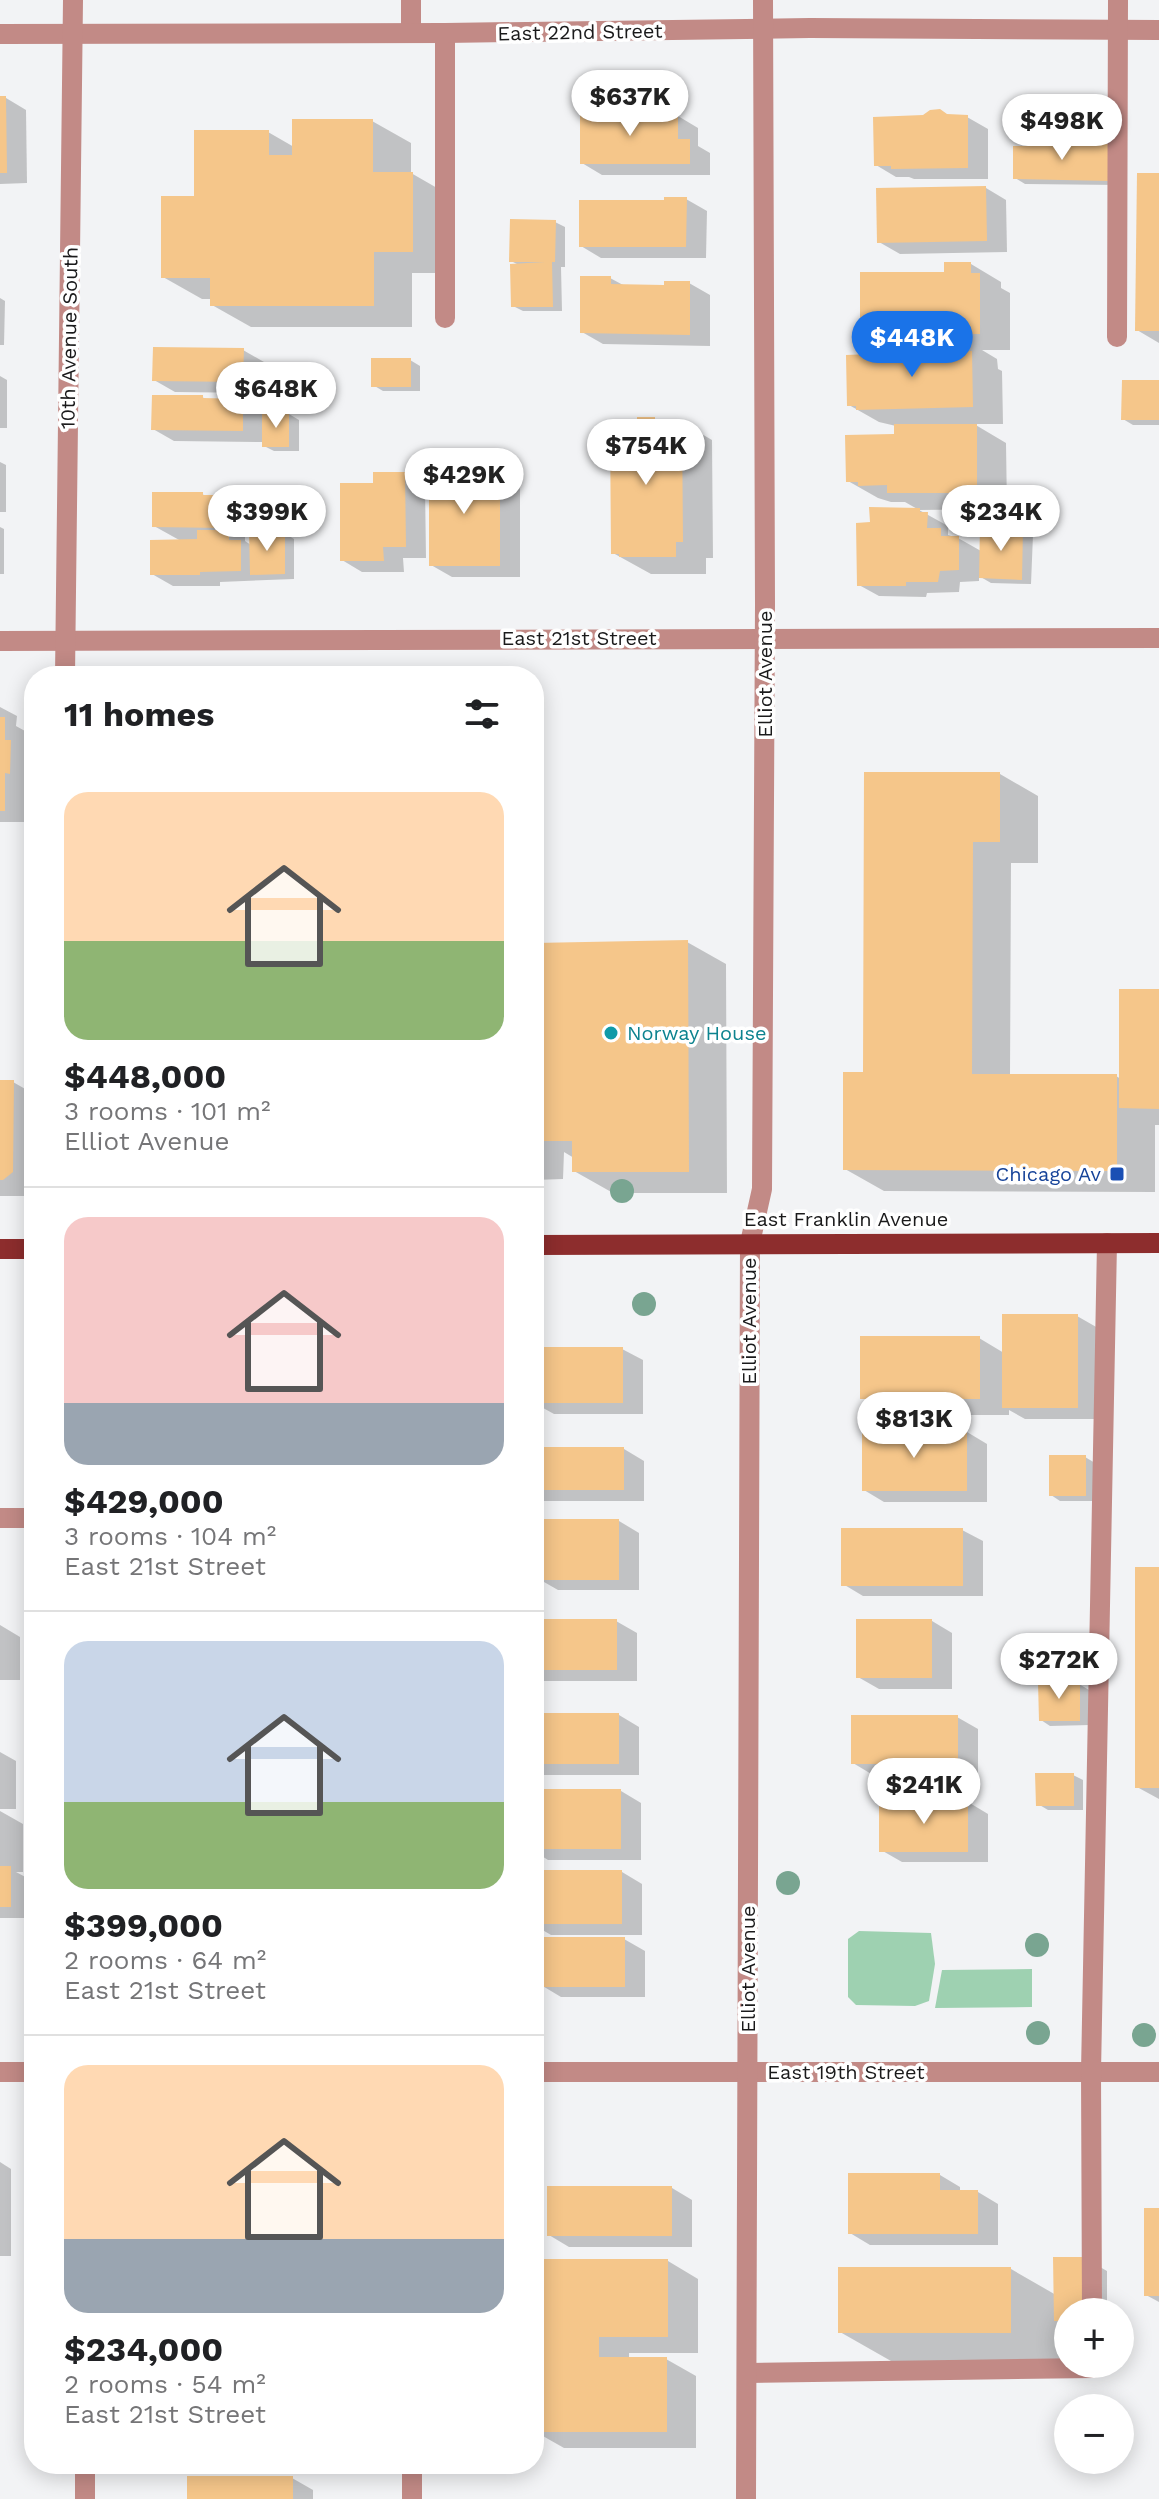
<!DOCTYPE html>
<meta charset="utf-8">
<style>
:root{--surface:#fff;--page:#f6f6f6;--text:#202124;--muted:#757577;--line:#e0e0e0;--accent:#1a73e8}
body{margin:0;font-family:"Work Sans",sans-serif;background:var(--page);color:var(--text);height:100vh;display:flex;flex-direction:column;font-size:30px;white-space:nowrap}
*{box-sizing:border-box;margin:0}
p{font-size:26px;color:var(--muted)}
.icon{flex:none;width:44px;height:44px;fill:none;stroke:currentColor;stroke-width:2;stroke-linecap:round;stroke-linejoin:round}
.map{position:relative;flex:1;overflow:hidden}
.drawer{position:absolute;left:24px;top:666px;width:520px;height:1808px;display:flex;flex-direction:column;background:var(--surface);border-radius:32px;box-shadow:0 4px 20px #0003}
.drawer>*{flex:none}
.tools{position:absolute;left:1054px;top:2298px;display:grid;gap:16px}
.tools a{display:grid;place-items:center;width:80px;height:80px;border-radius:50%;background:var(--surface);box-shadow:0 4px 20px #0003;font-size:40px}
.price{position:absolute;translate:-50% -68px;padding:0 18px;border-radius:28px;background:#fff;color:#222;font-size:26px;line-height:52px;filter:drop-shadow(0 2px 4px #0008)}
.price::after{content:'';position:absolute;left:50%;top:48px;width:24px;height:18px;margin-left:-12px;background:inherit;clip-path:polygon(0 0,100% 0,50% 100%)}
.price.current{background:var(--accent);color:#fff}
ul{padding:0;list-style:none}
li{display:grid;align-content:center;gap:16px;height:424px;padding:0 40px}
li+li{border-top:2px solid var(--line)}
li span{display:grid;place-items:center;height:248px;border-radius:24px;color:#555}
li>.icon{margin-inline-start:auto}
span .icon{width:144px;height:144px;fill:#fffc;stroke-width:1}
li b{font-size:34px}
h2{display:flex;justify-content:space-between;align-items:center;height:96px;padding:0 40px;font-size:34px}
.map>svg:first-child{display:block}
.green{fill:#9ed1b1}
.shadow{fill:#0003;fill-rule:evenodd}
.building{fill:#f5c68a}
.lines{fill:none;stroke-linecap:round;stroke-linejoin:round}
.minor{stroke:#c28a86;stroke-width:20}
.major{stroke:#8d2d2d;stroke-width:20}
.tree{fill:#79a591}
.culture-dot{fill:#0f9aa8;stroke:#fff;stroke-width:3}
.transit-dot{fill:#1a4fb4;stroke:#fff;stroke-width:3}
.labels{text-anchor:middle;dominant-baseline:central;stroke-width:7;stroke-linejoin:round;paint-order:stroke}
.street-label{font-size:20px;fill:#1a1a1b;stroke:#fff}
.culture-label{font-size:20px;fill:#0d838f;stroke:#fff;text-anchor:start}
.transit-label{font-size:20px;fill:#164399;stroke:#fff;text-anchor:end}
</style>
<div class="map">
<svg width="1159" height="2499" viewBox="0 0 1159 2499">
<rect width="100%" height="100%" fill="#f2f3f5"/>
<g class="green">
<polygon points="859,1931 931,1933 935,1964 929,2001 915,2006 856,2005 848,1997 848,1939"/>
<polygon points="1032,1969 1032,2007 935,2008 942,1970"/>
</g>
<g class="shadow">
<polygon points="0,98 6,98 26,110 27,183 0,184"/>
<polygon points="605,106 620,115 678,116 698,128 698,146 710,153 710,175 602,175 582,163"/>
<polygon points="947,116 967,117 988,129 988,179 914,179 909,177 896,177 876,165 923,117"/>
<polygon points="372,121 411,143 411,173 451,196 451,273 412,273 412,327 251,327 212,305 212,299 202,299 163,277 268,132 294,147"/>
<polygon points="1051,148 1118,185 1025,184 1015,178"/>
<polygon points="1159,175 1159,343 1137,330"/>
<polygon points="986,188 1006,200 1007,252 900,254 879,242"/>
<polygon points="686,199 707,211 706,258 601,258 581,246 666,202"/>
<polygon points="555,222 565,227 565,267 561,267 562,311 523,311 513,306 519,265 511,261"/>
<polygon points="971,264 1001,282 1001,288 1010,293 1010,350 982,350 997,359 998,369 1002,371 1003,424 974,424 1006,443 1007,509 919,510 905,502 891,502 878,498 848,481 896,436 896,426 879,422 849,405 930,354 930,350 892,350 862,333 946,274"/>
<polygon points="610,278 625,286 666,287 689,283 710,295 710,346 603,344 582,332"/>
<polygon points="0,298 5,301 4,345 0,345"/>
<polygon points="243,350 264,362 263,393 175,392 154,380"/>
<polygon points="410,360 420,366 420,391 383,391 373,385"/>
<polygon points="0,376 7,380 7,428 0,428"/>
<polygon points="1159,382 1159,425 1133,425 1123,419"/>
<polygon points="202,397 208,400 243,401 264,414 289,414 299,420 299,451 274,451 264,446 264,442 174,441 153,429"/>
<polygon points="654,419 660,422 681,422 712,440 713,558 706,558 706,574 651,574 613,553"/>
<polygon points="0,462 6,465 6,512 0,512"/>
<polygon points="500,468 520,480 520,577 452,577 431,565"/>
<polygon points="405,474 425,486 426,558 403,558 404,572 362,572 342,560 375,485"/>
<path d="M202,494L208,497H224L231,501H242L263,513V533H284L294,539V579L220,582V586H173L152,574L181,541L154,526ZM245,534H251V545L245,541Z"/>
<polygon points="919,510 948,526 948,535 958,538 981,551 1023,530 1033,535 1031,584 991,583 979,576 979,581 960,582 959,592 927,593 926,597 879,596 859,585 872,524"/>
<polygon points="0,527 4,529 4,574 0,574"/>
<polygon points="0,707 17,716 16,726 25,731 25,751 31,754 31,785 25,784 25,822 0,822"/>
<polygon points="1000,774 1038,796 1038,863 1011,863 1010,1076 1116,1076 1121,1079 1159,991 1159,1125 1155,1125 1155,1192 884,1191 845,1169 865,1074"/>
<polygon points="687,942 726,964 727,1193 613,1193 574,1171 574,1158 564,1152 563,1179 534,1180 534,945"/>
<polygon points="0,1082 13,1082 34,1094 34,1196 0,1196"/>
<polygon points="1077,1316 1098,1328 1098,1419 1025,1419 1009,1410 1009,1415 892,1415 862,1397 979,1338 1004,1353"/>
<polygon points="534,1349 622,1349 643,1360 643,1414 554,1414 534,1403"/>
<polygon points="967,1432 987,1444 987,1502 884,1502 864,1490"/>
<polygon points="534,1449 624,1449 644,1461 644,1501 534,1501"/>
<polygon points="1085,1457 1095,1463 1095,1501 1060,1501 1051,1495"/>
<polygon points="619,1521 639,1533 639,1590 558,1590 537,1578"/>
<polygon points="962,1530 983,1541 983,1596 863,1596 843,1584"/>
<polygon points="1159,1569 1159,1799 1137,1787"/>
<polygon points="534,1621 616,1621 637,1633 637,1681 540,1681 534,1677"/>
<polygon points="932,1621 952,1633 952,1689 879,1689 858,1677"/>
<polygon points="0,1625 20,1637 20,1680 0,1680"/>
<polygon points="1083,1638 1093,1643 1093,1679 1052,1680 1042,1674"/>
<polygon points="1079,1684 1089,1690 1090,1725 1050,1726 1041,1720"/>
<polygon points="534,1715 619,1715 639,1727 639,1775 534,1775"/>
<polygon points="957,1717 978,1729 978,1775 873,1775 853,1763"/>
<polygon points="0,1752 16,1761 16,1809 0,1809"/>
<polygon points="1073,1775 1083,1780 1083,1810 1048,1810 1038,1804"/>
<polygon points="534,1791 621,1791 641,1803 641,1860 548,1860 534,1851"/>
<polygon points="968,1802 988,1814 988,1862 902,1862 881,1850"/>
<polygon points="0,1811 23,1824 23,1872 16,1872 31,1880 31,1918 0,1918"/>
<polygon points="534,1872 622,1872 642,1884 642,1935 551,1935 534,1925"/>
<polygon points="624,1939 645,1951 645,1997 561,1997 541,1985"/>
<polygon points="0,2162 11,2169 11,2256 0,2256"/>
<polygon points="940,2175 960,2187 960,2192 978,2192 998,2204 998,2245 870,2245 850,2233"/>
<polygon points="672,2188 692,2200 692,2247 569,2247 549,2235"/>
<polygon points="1159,2210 1159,2302 1146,2295"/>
<polygon points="1086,2259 1107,2271 1107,2312 1068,2312 1068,2327 1061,2323 1061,2361 891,2361 840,2332 1011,2269 1056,2295"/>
<polygon points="534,2261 668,2261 698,2279 698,2353 629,2353 629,2359 666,2359 696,2376 696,2448 564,2448 534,2431"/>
<polygon points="292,2478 313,2490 313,2499 189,2499"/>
</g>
<g class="building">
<polygon points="0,96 6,96 7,173 0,173"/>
<polygon points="580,104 605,104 605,113 678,114 678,139 690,139 690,164 580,164"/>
<polygon points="940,109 947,114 968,115 968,168 891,169 891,166 874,166 873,117 923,115 930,110"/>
<polygon points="292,119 373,119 373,172 413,172 413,252 374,252 374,306 210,306 210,278 161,278 161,196 194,196 194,130 269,130 269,155 292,155"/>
<polygon points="1049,143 1109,144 1109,181 1013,179 1013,146 1049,146"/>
<polygon points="1137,173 1159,173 1159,331 1135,331"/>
<polygon points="986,186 987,241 877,243 876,188"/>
<polygon points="664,197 687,197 686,247 579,247 579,200 664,200"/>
<polygon points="510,219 556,220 555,262 552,262 553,307 511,307 510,264 545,262 509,262"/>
<polygon points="944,262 971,262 971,273 980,273 980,334 860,334 860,272 944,272"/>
<polygon points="580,276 611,276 611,284 664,285 664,281 690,281 690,335 580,333"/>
<polygon points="968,339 968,351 972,351 973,407 856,410 856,406 847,406 846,355 941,351 941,340"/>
<polygon points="153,347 244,348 243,382 152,381"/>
<rect x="371" y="358" width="40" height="29"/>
<polygon points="1122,380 1159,380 1159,420 1121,420"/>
<polygon points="152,395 203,395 203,398 243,399 243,431 151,430"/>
<rect x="262" y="412" width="27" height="35"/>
<polygon points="637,417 655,417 655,420 682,420 683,542 676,542 676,557 619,557 619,554 611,554 610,421 637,420"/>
<polygon points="894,424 977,424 977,493 887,493 887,485 858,486 858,482 846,482 845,435 894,434"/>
<rect x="429" y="466" width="71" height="100"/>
<polygon points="373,472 405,472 406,547 383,547 384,561 340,561 340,483 373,483"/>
<polygon points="152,492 203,492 203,495 225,495 225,499 243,499 242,523 225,523 225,528 152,527"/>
<polygon points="869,507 920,508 920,512 928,512 927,528 941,528 941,536 959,536 959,570 940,571 938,582 906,582 906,586 857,586 856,523 870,522"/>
<polygon points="980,526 1023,528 1022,580 979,578"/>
<polygon points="197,530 229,530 229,540 241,540 241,571 200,572 200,575 150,575 150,540 197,539"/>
<polygon points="249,531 285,531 285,574 250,575"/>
<polygon points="0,717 5,717 5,740 11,740 10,774 5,773 5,811 0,811"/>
<polygon points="864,772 1000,772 1000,842 973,842 972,1074 1117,1074 1117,1171 843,1170 843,1072 863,1072"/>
<polygon points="688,940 689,1172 572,1172 572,1141 540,1141 534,1122 534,943"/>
<polygon points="1119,989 1159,989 1159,1109 1119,1108"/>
<polygon points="0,1080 14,1080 13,1172 3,1180 0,1180"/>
<rect x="1002" y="1314" width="76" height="94"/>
<rect x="860" y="1336" width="120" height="63"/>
<rect x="534" y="1347" width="89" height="56"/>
<rect x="862" y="1430" width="105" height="61"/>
<rect x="534" y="1447" width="90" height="43"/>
<rect x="1049" y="1455" width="37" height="41"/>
<rect x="535" y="1519" width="84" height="61"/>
<rect x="841" y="1528" width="122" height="58"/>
<rect x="1135" y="1567" width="24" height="221"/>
<rect x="534" y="1619" width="83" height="51"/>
<rect x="856" y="1619" width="76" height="59"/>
<rect x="1040" y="1636" width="44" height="39"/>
<polygon points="1038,1682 1080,1682 1080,1721 1039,1721"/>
<rect x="534" y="1713" width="85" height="51"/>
<rect x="851" y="1715" width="107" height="49"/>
<polygon points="1035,1773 1074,1773 1074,1806 1036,1806"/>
<rect x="534" y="1789" width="87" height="60"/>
<rect x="879" y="1800" width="89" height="52"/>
<rect x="0" y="1866" width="11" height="41"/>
<rect x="534" y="1870" width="88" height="54"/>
<rect x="539" y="1937" width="86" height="50"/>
<polygon points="848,2173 940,2173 940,2190 978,2190 978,2234 848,2234"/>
<rect x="547" y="2186" width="125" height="50"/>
<rect x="1144" y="2208" width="15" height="88"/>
<polygon points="1053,2257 1086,2257 1087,2312 1068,2312 1068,2321 1054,2321"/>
<polygon points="534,2259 668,2259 668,2337 599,2337 599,2357 667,2357 667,2432 534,2432"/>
<rect x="838" y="2267" width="173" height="66"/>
<rect x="187" y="2476" width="106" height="23"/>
</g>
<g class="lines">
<g class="minor">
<polyline points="411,32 411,0"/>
<polyline points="445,33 445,318"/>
<polyline points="0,34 445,33 810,28 1159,30"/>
<polyline points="1117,337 1118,0"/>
<polyline points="0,641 1159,638"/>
<polyline points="65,676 73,0"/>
<polyline points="0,1518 34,1518"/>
<polyline points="0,2072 34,2072"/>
<polyline points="534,2072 1159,2072"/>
<polyline points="1092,2312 1091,2072 1107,1243"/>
<polyline points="747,2373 1093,2368 1093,2364"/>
<polyline points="412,2464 412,2499"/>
<polyline points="85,2499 85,2464"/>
<polyline points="746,2499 750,1243 762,1189 765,604 763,0"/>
</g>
<g class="major">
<polyline points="534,1245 1159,1243"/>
<polyline points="0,1249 34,1249"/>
</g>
</g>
<g class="tree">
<circle cx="622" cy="1191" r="12"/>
<circle cx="644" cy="1304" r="12"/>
<circle cx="788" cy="1883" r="12"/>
<circle cx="1037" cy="1945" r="12"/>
<circle cx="1038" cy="2033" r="12"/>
<circle cx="1144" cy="2035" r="12"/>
</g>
<circle class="culture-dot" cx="611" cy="1033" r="8"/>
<rect class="transit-dot" x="1109" y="1166" width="16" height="16" rx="4"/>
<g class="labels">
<g class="street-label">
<text transform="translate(580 32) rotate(-1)">East 22nd Street</text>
<text transform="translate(69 338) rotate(-89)">10th Avenue South</text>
<text x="579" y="638">East 21st Street</text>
<text transform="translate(765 674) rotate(-90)">Elliot Avenue</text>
<text x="846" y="1219">East Franklin Avenue</text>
<text transform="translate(749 1321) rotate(-90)">Elliot Avenue</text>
<text transform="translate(748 1969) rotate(-90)">Elliot Avenue</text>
<text x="846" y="2072">East 19th Street</text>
</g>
<g class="culture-label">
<text x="627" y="1033">Norway House</text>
</g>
<g class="transit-label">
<text x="1101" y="1174">Chicago Av</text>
</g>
</g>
</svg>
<div class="tools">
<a>+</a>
<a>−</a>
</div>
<b class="price" style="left:630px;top:138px">$637K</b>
<b class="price" style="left:1062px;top:162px">$498K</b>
<b class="price current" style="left:912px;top:379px">$448K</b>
<b class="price" style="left:276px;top:430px">$648K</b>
<b class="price" style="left:646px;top:487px">$754K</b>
<b class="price" style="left:464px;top:516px">$429K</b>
<b class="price" style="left:267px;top:553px">$399K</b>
<b class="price" style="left:1001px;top:553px">$234K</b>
<b class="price" style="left:914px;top:1460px">$813K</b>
<b class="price" style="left:1059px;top:1701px">$272K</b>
<b class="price" style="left:924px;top:1826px">$241K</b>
<section class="drawer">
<h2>11 homes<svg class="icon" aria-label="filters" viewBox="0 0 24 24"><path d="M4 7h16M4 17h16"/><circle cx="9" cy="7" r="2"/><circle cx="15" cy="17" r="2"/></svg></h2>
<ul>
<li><span style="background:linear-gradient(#ffd9b3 60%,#8fb573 0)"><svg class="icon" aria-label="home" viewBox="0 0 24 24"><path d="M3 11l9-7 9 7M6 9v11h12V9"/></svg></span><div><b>$448,000</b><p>3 rooms · 101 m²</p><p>Elliot Avenue</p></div></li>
<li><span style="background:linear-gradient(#f6c9c9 75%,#9aa5b1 0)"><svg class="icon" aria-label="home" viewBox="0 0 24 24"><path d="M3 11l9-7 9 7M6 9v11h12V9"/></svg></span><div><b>$429,000</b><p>3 rooms · 104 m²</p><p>East 21st Street</p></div></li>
<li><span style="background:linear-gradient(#c9d6e8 65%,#8fb573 0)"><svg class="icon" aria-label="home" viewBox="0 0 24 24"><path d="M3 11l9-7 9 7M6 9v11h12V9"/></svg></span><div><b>$399,000</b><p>2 rooms · 64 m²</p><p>East 21st Street</p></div></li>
<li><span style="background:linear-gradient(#ffd9b3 70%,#9aa5b1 0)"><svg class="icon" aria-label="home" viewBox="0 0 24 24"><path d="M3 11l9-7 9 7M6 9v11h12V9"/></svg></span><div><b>$234,000</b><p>2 rooms · 54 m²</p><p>East 21st Street</p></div></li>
</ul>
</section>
</div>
